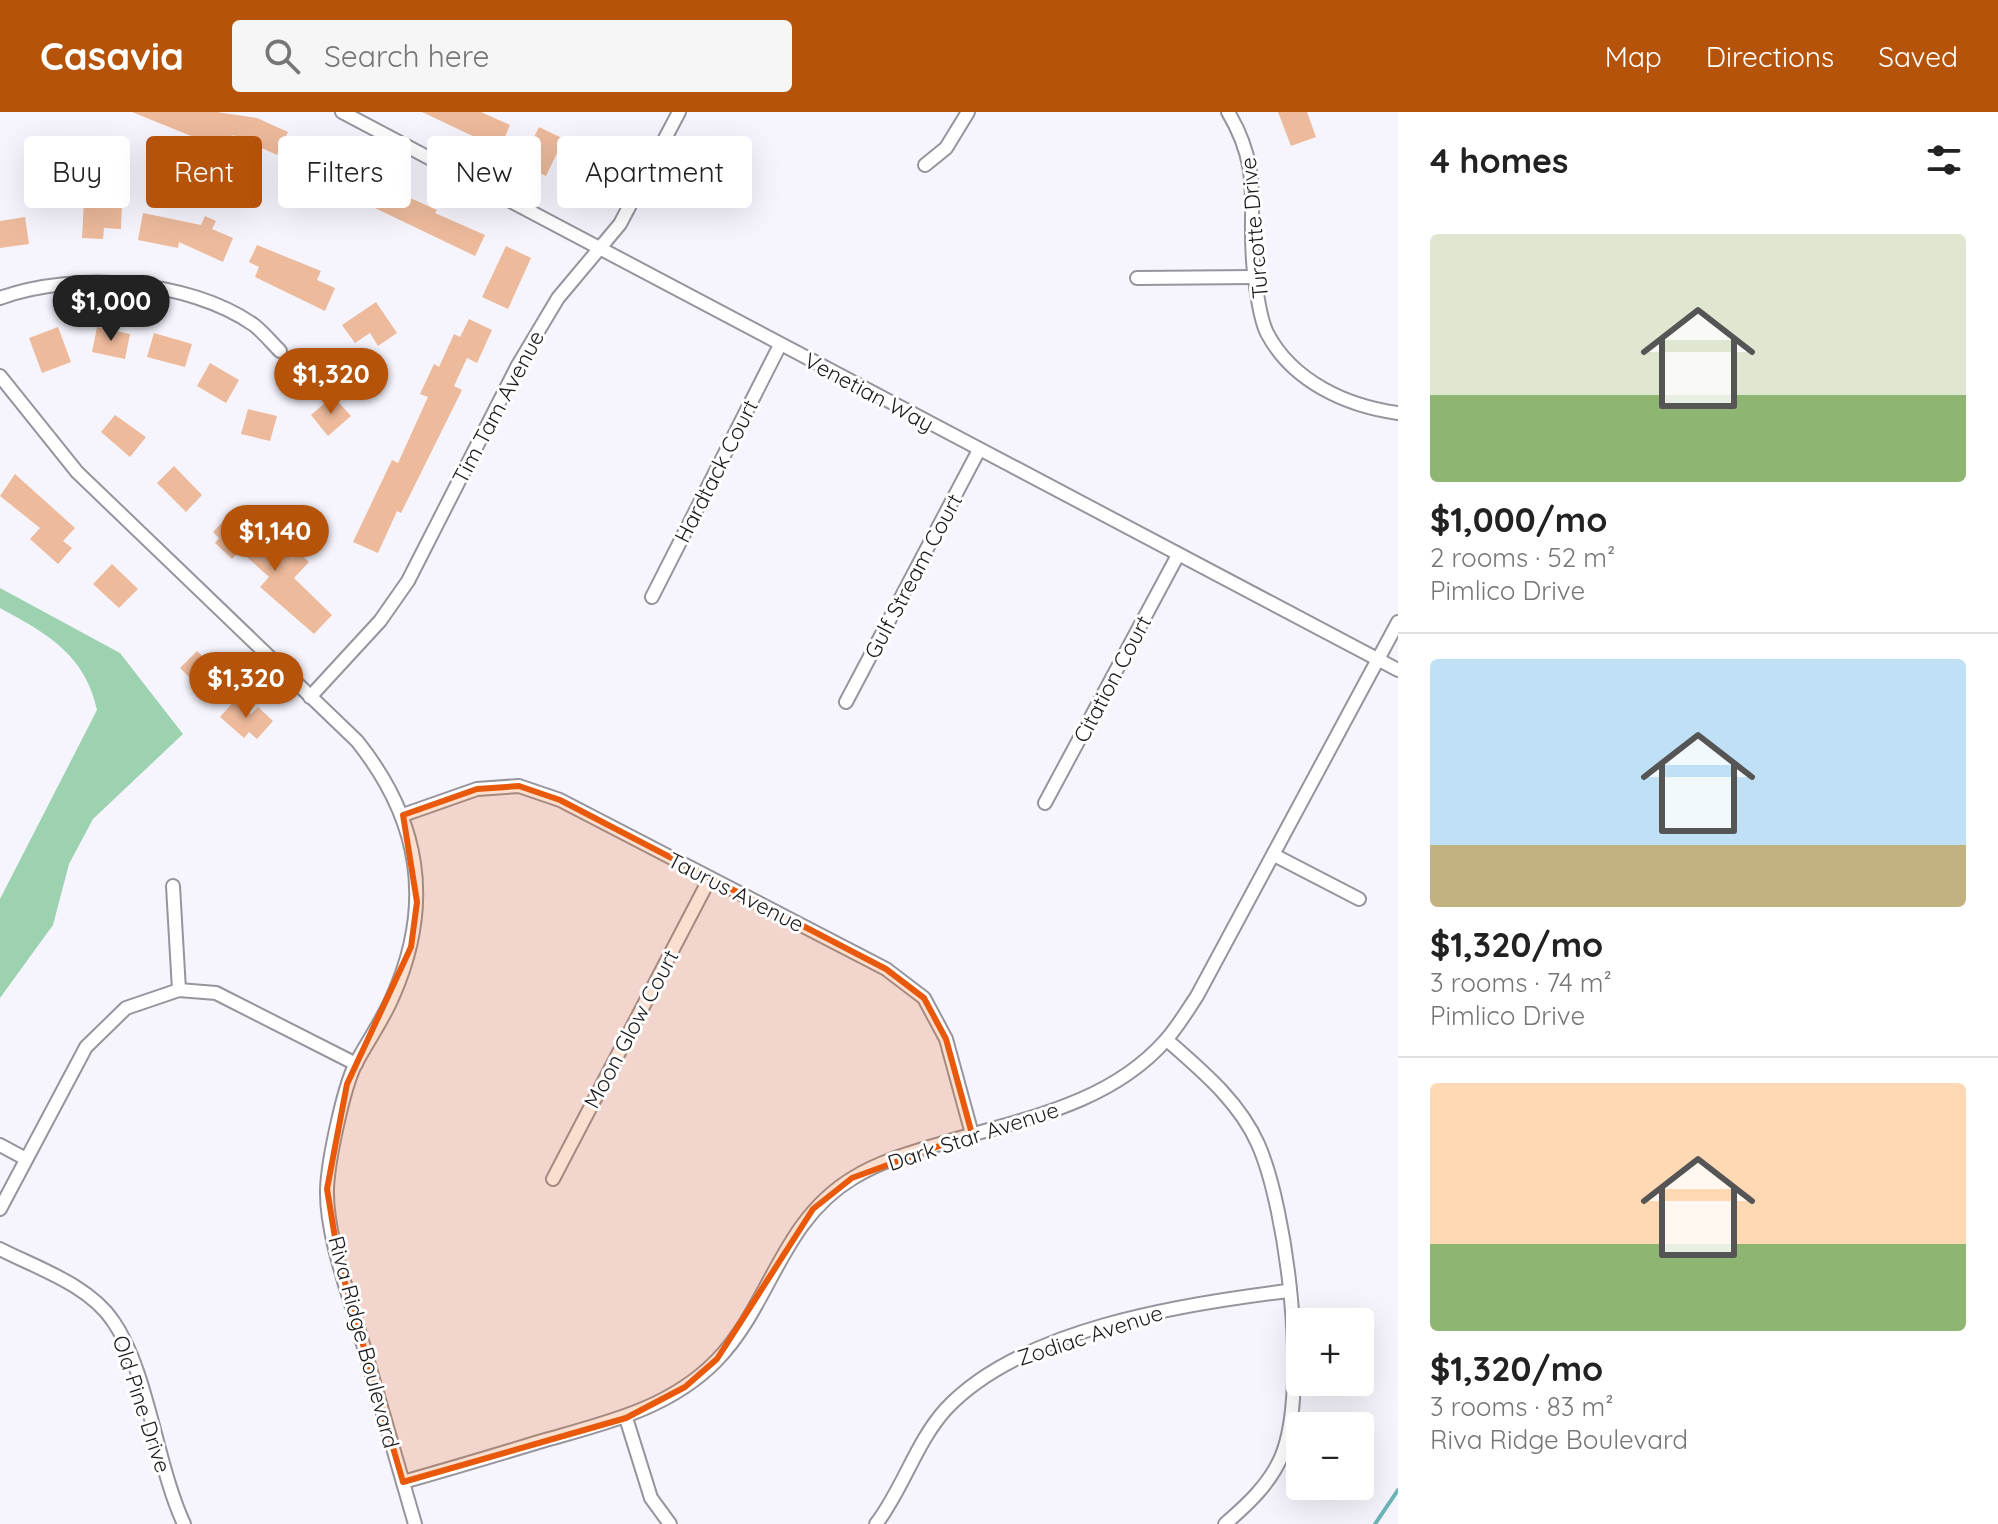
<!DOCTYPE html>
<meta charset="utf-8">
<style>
:root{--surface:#fff;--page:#f6f6f6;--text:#222;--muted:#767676;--line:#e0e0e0;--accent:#b45309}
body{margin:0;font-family:Quicksand,sans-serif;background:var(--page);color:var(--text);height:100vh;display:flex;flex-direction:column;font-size:30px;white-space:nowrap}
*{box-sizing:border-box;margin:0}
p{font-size:26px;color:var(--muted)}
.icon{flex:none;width:44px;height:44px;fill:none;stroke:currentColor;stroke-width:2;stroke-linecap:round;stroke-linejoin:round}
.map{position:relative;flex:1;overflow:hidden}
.drawer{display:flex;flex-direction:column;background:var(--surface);width:600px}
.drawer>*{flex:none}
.guide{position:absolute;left:24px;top:24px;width:760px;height:72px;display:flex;gap:16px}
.controls{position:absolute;left:1286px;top:1196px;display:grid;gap:16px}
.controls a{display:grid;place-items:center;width:88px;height:88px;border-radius:8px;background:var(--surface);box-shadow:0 8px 32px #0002;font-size:40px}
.price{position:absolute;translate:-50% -68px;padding:0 18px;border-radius:28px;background:var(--accent);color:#fff;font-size:26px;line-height:52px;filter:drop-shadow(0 2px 4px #0008)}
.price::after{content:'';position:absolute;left:50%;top:48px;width:24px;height:18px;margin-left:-12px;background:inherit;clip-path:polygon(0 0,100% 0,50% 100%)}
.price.on{background:#222;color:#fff}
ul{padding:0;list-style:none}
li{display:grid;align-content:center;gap:16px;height:424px;padding:0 32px}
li+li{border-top:2px solid var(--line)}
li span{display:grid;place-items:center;height:248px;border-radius:8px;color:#555}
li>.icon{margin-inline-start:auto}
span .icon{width:144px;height:144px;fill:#fffc;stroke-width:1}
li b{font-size:34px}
h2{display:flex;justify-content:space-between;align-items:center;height:96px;padding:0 32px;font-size:34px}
.tag{padding:0 28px;border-radius:8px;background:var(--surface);box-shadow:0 8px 32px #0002;font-size:28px;line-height:72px}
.tag.on{background:var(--accent);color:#fff}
header{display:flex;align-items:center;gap:48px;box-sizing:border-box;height:112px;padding:0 40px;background:var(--accent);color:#fff}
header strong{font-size:38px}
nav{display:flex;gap:44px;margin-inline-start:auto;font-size:28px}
.search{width:560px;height:72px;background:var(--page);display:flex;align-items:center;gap:20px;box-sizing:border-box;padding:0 28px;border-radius:8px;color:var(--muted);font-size:30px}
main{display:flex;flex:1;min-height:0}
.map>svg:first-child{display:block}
.forest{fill:#9dd2b0}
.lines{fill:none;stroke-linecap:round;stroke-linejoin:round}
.stream{stroke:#6db5b8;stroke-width:4}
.building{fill:#edba9c}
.street-casing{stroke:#96959d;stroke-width:16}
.street{stroke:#fff;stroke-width:12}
.marked{fill:#e8590c;fill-opacity:0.2;stroke:#e8590c;stroke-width:6;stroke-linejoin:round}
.labels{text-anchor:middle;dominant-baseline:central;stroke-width:6;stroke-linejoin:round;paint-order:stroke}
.street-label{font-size:22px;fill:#1c1b1e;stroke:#fff}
</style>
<header>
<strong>Casavia</strong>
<div class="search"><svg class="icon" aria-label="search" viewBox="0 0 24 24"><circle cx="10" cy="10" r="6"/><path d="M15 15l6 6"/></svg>Search here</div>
<nav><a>Map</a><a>Directions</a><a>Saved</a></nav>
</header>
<main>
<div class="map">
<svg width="1398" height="1412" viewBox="0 0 1398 1412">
<rect width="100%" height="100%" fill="#f6f5fe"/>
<path class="forest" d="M0,476L120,541L183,622L93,707L69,752L53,813L0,886V787L97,598C85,542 46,521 0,496Z"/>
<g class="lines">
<polyline class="stream" points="1375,1412 1398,1378"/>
</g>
<g class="building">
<polygon points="132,0 217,0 257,6 288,20 277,43 233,23 230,33 196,26"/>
<polygon points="422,0 481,0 510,13 500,37"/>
<polygon points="1278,0 1307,0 1316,25 1291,34"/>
<polygon points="539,15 564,27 546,64 529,56 535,45 526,41"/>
<polygon points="591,34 615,46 602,72 594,68 586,85 569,77"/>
<polygon points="322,37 390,73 388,76 437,98 435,101 485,123 475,144 329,74 323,85 291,69 305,42 316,47"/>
<polygon points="84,87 122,89 121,117 104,116 103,127 82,126"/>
<polygon points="143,101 201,113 205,104 216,109 212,117 233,126 223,150 179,130 178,136 138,128"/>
<polygon points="25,105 29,132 0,136 0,109"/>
<polygon points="257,133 321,159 317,168 335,176 325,199 255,165 259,155 249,150"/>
<polygon points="506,134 531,146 508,197 482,185"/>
<polygon points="376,190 397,221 378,234 370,221 355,231 342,213"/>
<polygon points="469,207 492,218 477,251 467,246 454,274 462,278 401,401 397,399 378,441 353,430 392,348 398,351 428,285 420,282 434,252 439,255 454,222 460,225"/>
<polygon points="58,215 71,250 42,261 29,226"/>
<polygon points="97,215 130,222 125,247 92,240"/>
<polygon points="154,221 192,232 185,255 147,245"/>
<polygon points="210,251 239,268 226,291 197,274"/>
<polygon points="333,284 351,304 328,324 311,303"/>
<polygon points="248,297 277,304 270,329 241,322"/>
<polygon points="115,303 146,325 130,345 101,320"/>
<polygon points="174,354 202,383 186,400 157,371"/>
<polygon points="15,362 75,416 63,429 72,436 58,452 30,427 40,416 0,384"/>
<polygon points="229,403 266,438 275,429 293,446 298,440 309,450 294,466 332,503 314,522 260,475 269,465 240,439 232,447 215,431 219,426 213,420"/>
<polygon points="112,452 138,477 119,496 93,472"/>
<polygon points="197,539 224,565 207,583 180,556"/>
<polygon points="235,588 251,602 258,595 273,609 257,627 249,620 244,626 220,605"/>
</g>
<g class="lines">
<defs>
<g id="street">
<polyline points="342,0 1398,558"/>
<path d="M1228,0C1266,63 1245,102 1255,167C1257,183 1260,207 1267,221C1292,269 1346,294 1398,301"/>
<polyline points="925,53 946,36 968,0"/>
<polyline points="1137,166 1254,165"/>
<path d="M0,186C74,159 188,167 254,213C263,220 272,231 280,239"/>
<path d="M0,264L77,360L357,629C420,708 434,791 393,884C383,908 367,930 355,953C343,978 328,1049 327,1077C326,1118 344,1169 356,1208C375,1276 395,1344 415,1412"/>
<polyline points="652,485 780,233"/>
<polyline points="310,585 380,509 408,469 518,253 558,186 620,112 679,0"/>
<polyline points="846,590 979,338"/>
<polyline points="1045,691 1178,443"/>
<polyline points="403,703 477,677 519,674 560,688 886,857 924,886 946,927 972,1022"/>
<polyline points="1274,743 1359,787"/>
<polyline points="173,774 179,878"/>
<path d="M1167,928C1201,958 1239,989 1258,1032C1287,1097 1309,1277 1282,1343C1271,1371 1247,1393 1225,1412"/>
<polyline points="0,1033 26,1047"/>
<polyline points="553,1067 710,766"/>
<polyline points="0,1097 86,935 126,896 179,878 216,881 356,952"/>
<path d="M0,1137C37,1156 89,1173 113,1209C148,1259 156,1352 184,1412"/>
<polyline points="626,1306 651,1386 670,1412"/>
<path d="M403,1370C449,1357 496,1343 542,1329C605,1311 669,1297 716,1249C771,1193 780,1110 853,1066C880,1049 913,1040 943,1031C1022,1007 1108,993 1165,929C1177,916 1187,899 1197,884L1398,510"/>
<path d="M876,1412C903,1377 916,1330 946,1297C1021,1217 1182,1192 1288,1179"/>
</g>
</defs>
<use href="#street" class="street-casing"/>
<use href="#street" class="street"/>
</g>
<path class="marked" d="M519,674L560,688L886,857L924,886L946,927L972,1022L852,1066L813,1097L717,1247L685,1275L626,1306L403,1370L339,1150L327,1077L347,972L411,835L417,790L403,703L477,677Z"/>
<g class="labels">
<g class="street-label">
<text transform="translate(1254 116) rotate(-95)">Turcotte Drive</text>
<text transform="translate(869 280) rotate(28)">Venetian Way</text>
<text transform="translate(498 295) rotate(-62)">Tim Tam Avenue</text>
<text transform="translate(716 359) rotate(-63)">Hardtack Court</text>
<text transform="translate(913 464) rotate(-62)">Gulf Stream Court</text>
<text transform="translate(1112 567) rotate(-62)">Citation Court</text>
<text transform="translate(736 780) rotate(27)">Taurus Avenue</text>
<text transform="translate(631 917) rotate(-62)">Moon Glow Court</text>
<text transform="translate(973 1024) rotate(-18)">Dark Star Avenue</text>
<text transform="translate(1090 1223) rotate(-18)">Zodiac Avenue</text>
<text transform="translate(364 1230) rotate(75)">Riva Ridge Boulevard</text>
<text transform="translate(142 1292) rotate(72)">Old Pine Drive</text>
</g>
</g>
</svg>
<div class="controls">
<a>+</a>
<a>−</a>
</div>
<b class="price on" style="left:111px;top:231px">$1,000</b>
<b class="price" style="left:331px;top:304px">$1,320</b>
<b class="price" style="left:275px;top:461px">$1,140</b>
<b class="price" style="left:246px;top:608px">$1,320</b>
<div class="guide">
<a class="tag">Buy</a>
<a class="tag on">Rent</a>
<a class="tag">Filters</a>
<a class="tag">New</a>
<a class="tag">Apartment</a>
</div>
</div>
<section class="drawer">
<h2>4 homes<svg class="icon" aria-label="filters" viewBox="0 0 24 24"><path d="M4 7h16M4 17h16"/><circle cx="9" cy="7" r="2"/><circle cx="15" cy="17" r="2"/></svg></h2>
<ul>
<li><span style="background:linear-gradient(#dfe7d0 65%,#8fb573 0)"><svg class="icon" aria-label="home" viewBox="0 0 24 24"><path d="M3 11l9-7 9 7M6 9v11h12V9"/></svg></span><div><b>$1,000/mo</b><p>2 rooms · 52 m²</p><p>Pimlico Drive</p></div></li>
<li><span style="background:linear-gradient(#bfe0f5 75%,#c2b280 0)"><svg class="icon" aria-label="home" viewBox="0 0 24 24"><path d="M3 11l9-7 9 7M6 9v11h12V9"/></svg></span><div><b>$1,320/mo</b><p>3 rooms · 74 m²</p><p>Pimlico Drive</p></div></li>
<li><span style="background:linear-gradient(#ffd9b3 65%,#8fb573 0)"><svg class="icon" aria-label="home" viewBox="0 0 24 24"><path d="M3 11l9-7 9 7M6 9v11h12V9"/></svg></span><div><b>$1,320/mo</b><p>3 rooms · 83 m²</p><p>Riva Ridge Boulevard</p></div></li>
</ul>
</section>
</main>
